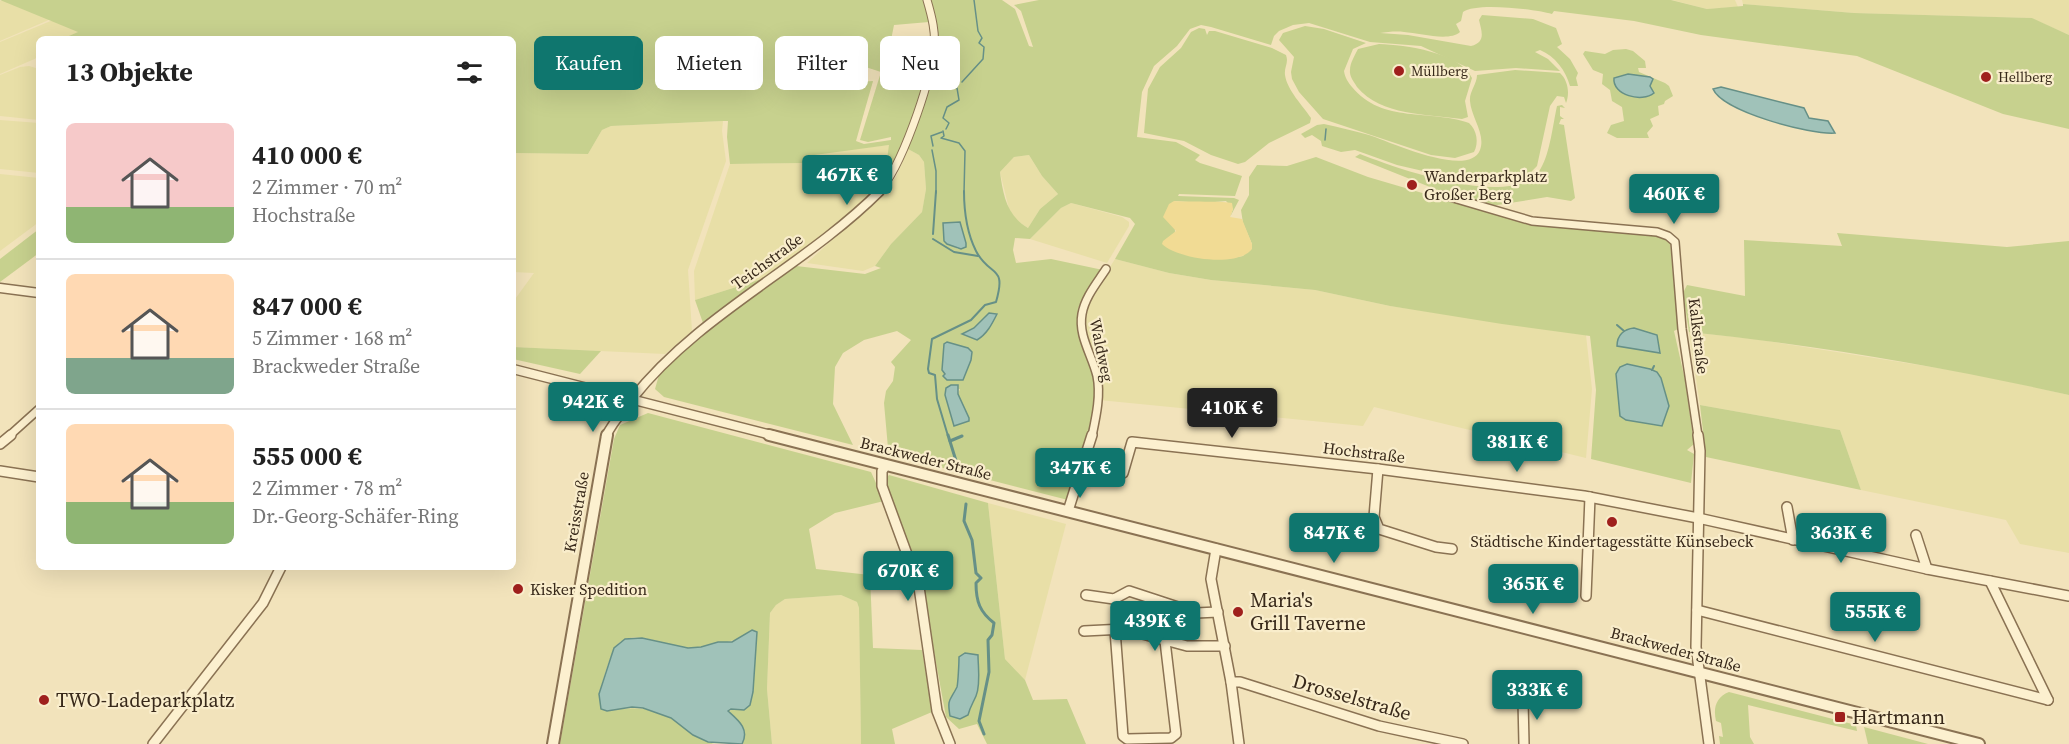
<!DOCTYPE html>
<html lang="de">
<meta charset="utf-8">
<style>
:root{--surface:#fff;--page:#f6f6f6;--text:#222;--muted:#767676;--line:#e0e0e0;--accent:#0f766e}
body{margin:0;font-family:"Source Serif 4",serif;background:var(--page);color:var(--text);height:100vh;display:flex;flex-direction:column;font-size:22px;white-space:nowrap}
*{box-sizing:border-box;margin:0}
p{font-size:20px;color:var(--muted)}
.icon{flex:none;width:33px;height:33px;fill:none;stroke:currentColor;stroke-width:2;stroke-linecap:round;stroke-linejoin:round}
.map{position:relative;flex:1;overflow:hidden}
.panel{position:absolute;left:36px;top:36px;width:480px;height:534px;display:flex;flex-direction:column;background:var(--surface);border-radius:9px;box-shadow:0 6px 24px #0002}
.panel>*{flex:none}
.guide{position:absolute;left:534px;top:36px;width:570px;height:54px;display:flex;gap:12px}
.price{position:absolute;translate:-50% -51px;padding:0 14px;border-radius:6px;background:var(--accent);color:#fff;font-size:20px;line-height:39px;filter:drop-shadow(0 2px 3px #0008)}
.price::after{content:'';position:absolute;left:50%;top:36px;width:18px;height:14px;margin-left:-9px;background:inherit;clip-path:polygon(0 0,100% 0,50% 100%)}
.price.on{background:#222;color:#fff}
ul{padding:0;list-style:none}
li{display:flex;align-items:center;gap:18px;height:150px;padding:0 30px}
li+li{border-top:2px solid var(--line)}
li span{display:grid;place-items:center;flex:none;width:168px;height:120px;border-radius:9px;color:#555}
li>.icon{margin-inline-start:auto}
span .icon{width:72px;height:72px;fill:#fffc;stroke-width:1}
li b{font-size:26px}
h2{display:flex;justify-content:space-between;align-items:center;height:72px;padding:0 30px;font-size:26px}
.tag{padding:0 21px;border-radius:9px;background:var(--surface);box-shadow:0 6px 24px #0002;font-size:21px;line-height:54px}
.tag.on{background:var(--accent);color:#fff}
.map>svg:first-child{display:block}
.farmland{fill:#e8dfa7}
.green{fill:#c7d18e;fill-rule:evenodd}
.sand{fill:#f1db94}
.water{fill:#a0c2b9;stroke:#669087;stroke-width:1.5}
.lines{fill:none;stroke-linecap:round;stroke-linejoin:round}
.stream-far2{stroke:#669087;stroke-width:1.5}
.stream-far1{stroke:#669087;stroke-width:2}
.stream{stroke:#669087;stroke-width:3}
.minor-far1-casing{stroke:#8a7253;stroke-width:10}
.minor-casing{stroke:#8a7253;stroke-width:12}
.tertiary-far2-casing{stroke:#8a7253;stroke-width:9}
.tertiary-far1-casing{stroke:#8a7253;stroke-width:11}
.tertiary-casing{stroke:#8a7253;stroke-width:14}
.minor-far1{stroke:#fcf0cf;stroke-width:7}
.minor{stroke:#fcf0cf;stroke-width:9}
.tertiary-far2{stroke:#fcf0cf;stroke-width:7}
.tertiary-far1{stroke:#fcf0cf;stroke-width:8}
.tertiary{stroke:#fcf0cf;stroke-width:10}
.poi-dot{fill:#9f201d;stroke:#f9edcb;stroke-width:2}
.labels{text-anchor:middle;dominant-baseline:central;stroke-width:4.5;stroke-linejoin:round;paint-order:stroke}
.far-poi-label{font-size:14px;fill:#38291a;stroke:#f9edcb;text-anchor:start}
.poi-label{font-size:16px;fill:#38291a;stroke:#f9edcb;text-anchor:start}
.street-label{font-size:16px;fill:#38291a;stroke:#f9edcb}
.near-poi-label{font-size:20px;fill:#38291a;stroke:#f9edcb;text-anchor:start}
.near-street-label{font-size:20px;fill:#38291a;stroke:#f9edcb}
</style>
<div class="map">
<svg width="2069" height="744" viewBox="0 0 2069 744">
<rect width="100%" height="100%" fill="#f2e3bb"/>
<g class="farmland">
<polygon points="71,0 51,19 0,41 0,1"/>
<polygon points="1672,0 1735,0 1738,7 1707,9"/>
<polygon points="1742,0 2069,0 2069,35 2031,18 1854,13 1743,4"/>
<polygon points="53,20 79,32 62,39 39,39 39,57 0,74 0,42"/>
<polygon points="29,66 39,69 39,120 0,116 0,75 20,67"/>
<polygon points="873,81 852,149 890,145 889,155 876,188 853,213 765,278 695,300 694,271 730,164 807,163 807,156"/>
<polygon points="0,120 39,123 39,173 0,169"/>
<polygon points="723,121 722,131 726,161 688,270 692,331 665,354 513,347 513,302 534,273 513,272 513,153 588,154 602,130 611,126"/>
<polygon points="908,149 919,155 924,162 926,189 922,212 891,244 875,266 863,271 807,263 884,192 896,177"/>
<polygon points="1029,155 1042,176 1058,194 1040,209 1028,228 1016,220 1009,209 1000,172 1014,157"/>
<polygon points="0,174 39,178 39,222 0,251"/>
<polygon points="1071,203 1122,217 1129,222 1129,226 1107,263 1030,239 1061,208"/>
<polygon points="1115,259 1169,273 1211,280 1315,290 1390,306 1586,335 1592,389 1586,458 1374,407 1363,426 1099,400 1100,384 1095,358 1083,329 1083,316 1088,302"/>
<polygon points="1689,332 1755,339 1976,374 2069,395 2069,553 2020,544 2006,520 1861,490 1840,430 1700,405"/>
<polygon points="988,503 1066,524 1025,680 1005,659"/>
<polygon points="841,595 857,602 859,608 861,744 772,744 767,689 770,613 776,605 785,599"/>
</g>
<g class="green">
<path d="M0,0H923L929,22L894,25L891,40H902L900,53L929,54L927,66H933L938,29L931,0H1002L1015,9L1029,46L1033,47L1021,11L1014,5L1039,0H1671L1707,9L1743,6V4L1854,13L2032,18L2069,35V129L2003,114L1857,56L1701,35L1634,21L1554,11L1552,14C1533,9 1476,2 1463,12L1461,21L1456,24L1460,32C1449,42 1420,33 1404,32C1397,31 1387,32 1380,33L1408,35L1471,46C1487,42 1481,30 1479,20L1482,15L1533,19L1556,28L1562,44L1557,47L1570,59L1578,73L1576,78L1578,86H1570C1566,71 1555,56 1540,50L1535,52L1548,59L1560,71L1516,68L1475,71L1421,46L1370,42L1309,23L1293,25L1279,31L1274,36L1271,45L1211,27L1201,25L1190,29L1177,46L1154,66L1142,92L1137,137L1176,142L1200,155L1195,160L1200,163L1242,176L1235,196L1179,194L1178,196L1234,198L1239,200L1230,217L1233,209L1226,201L1204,203L1174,201L1175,233L1227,259L1243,256L1252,244L1243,223L1241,210L1249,195V177L1257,165L1287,166L1316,157L1368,177L1531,225L1655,235L1666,239L1670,243L1678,329L1674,331L1685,380L1694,444L1687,450L1694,454L1691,483L1591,459L1596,390L1590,336L1502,324L1390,306L1315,290L1211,280L1169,273L1115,259L1135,224L1130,218L1071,203L1061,208L1030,239L1015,238L1013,250L1016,263L1051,259L1103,270L1078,308L1077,325L1094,372L1095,399L1091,430L1068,500L885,453L888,448L884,403L886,391L893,381L895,367L891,362L911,340L897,331L864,340L843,353L835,367L833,404L853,445L664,397L655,389L659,375L693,341L753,295L796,266L865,274L881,268L875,266L891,244L922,212L926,189L924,162L919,155L908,149H901L891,166H886L889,145L807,156V163L730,164L727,137L728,121H723L611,126L602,130L588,154L513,153V39H62L78,32ZM847,61L881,72L860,140L868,142L891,137V140L864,144L856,141L873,81L843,83L835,75ZM1029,155L1042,176L1058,194L1040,209L1028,228C1007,216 1003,195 1000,172L1014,157ZM959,222L966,243L958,249L944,241V223ZM947,342L971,360L967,368L945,374L942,370L944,344ZM946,388L960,389L958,394L969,421L954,426L945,395Z"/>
<path d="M1305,26L1324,29L1366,43L1353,49L1344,71C1345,78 1348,82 1352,87C1382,124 1431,109 1469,123C1477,130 1479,143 1474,152L1455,158L1431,155L1323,119L1299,92L1292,79L1291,72L1294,57L1279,40L1283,33Z"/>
<path d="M1199,28L1205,29L1207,35L1209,31H1215L1272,48L1286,55C1289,63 1284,67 1285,75C1287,90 1303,106 1311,118L1310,123L1269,143L1245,162L1238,164L1211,155L1184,141L1144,133L1148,89L1160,67L1181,48L1191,32Z"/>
<path d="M1379,44C1405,45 1460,52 1472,78L1465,101L1468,117L1462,119C1427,114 1381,116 1357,87C1354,82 1349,76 1350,70C1350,63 1355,55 1358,49Z"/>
<polygon points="1626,49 1633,51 1645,61 1646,68 1638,68 1639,72 1665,83 1669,86 1673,96 1665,101 1664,104 1658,106 1659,115 1650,119 1653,126 1647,133 1649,138 1617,138 1607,133 1611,125 1624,121 1622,107 1612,101 1610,90 1602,84 1603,74 1593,70 1583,54 1585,51 1605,54 1613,50"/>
<path d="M1515,70L1560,73C1568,80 1570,94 1566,103L1564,97L1557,96L1550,106L1537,166L1528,175L1514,181L1490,184L1462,180L1397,165L1355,150L1341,152L1322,146L1321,141L1312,135L1305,138L1301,134L1317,125L1324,124C1339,127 1354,131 1369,135C1388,141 1469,179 1480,150C1486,134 1471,117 1470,101C1469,92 1477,84 1477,75Z"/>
<path d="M1562,105L1565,108L1560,107V116L1564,119H1561L1559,124L1564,125L1575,198L1571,201L1547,197L1491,206L1445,193L1355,157L1360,154C1396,168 1516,212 1541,168C1550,153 1553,124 1557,106Z"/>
<polygon points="39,229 39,253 0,282 0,259"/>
<path d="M1837,233L2007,247L2069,241V395C1944,367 1816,345 1689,332L1683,293L1687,285L1745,296L1744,240L1842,246Z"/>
<polygon points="765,278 703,323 695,300"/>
<polygon points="513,347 601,351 580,374 513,359"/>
<polygon points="1700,405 1840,430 1861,490 1706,457"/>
<path d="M648,413L871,472L884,501L835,513L809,529L816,569L870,575L873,648L922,650L932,712L892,729L895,744H861L859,608L857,602L841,595L785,599L776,605L770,613L767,689L772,744H742L728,711L750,705L753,692L757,633C738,639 705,650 685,648C666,646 635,629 619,643C610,651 603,682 599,694L607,711C629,707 652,706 672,719C686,728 697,739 714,744H560L614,439L620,425Z"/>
<polygon points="889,475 988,503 1005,659 1025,680 1033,700 1067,699 1086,744 987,744 977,724 959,729 946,717 922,586 887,488 887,477"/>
<polygon points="1850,523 1879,546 1881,555 1836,545 1834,533"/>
<path d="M1729,692L1856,725L1857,731L1748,705L1750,737L1754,744H1720L1719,736L1723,737L1721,723L1716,721C1713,708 1716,697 1729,692Z"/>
<polygon points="1864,727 1928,744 1868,744"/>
</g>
<path class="sand" d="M1174,201C1185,202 1226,201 1232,203L1233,209L1230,217L1242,219L1252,244V249C1238,268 1177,259 1162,244L1163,241L1176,231L1163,217L1169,204Z"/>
<g class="water">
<path d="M1628,74L1650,77L1653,79L1650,86L1654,93C1642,103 1612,95 1614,78Z"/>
<path d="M1721,87L1804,108L1809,118L1828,121L1835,133C1811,135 1723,112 1713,89Z"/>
<polygon points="960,222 966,243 966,247 961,249 947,244 944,241 943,223"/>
<path d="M989,313L997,314C992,324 987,334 977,340L962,334L974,328Z"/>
<path d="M1634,328L1657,335L1660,353L1617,346C1617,335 1624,329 1634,328Z"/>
<polygon points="947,342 968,348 972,352 971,360 963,380 947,380 943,376 945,374 942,370 944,344"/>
<polygon points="1627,364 1650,369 1657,372 1661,378 1669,406 1662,426 1626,420 1620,416 1616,374 1620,367"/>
<polygon points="951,385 958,385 958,394 969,418 969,421 954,426 945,395 946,388"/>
<path d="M752,630L757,632L753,692L750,705L744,710L731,709L728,711C738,720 750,729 742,744L708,742L693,735L671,718L643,708L632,707L607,711L601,709L599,694L611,657L614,648L625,639L642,638L688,648L701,647L718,642H732Z"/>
<path d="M965,653L978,655C978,667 981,684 976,696C973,703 970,707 968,715L960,719L950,716C947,698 950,701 957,687C958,683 959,663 959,657Z"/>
</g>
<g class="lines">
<g class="stream-far2">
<polyline points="962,82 983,59 984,47 979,43 982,38 978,31 974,0"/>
<polyline points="946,129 949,123 943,118 947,107 959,100 957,88"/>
<polyline points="943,131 944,136 941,138 959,143 965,151 964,193"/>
<polyline points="1325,140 1326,129"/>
<polyline points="933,146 931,136 942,132"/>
<polyline points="932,150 936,171 936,193"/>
</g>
<g class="stream-far1">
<polyline points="933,234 936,191"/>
<polyline points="933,239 954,252 978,256"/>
<polyline points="1617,325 1624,331"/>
<polyline points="1652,370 1654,366"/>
<path d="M948,436L937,399L935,375L929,373L928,369L932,339L971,320L985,305L996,302C1007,264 990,278 976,251C967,233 964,211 964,191"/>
</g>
<g class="stream">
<polyline points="948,435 957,464 981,472"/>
<polyline points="950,441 962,436"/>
<path d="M966,504L964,521L972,540L976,573L981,578L976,583C976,602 980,612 994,623L992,635L988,640L989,672L979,721L984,734"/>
</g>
<defs>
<g id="minor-far1">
<polyline points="1443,195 1532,221 1657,232 1668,236 1675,242 1682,329 1698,436"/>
<polyline points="9,436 39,409"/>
<path d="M1092,436C1096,417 1101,395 1097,376C1092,355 1078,336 1082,314C1085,297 1097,283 1106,269"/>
</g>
<g id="minor">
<polyline points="1698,435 1700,451 1696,647 1709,744"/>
<polyline points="0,444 11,435"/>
<polyline points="886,465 882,471 882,486 919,587 937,711 950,744"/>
<polyline points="1378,469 1374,517 1379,529 1436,547 1452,549"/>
<polyline points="0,471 39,477"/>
<polyline points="1123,473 1132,442 1378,469 1584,496 1698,518 1927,569 2069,596"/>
<polyline points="1787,507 1793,540"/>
<polyline points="1068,511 1092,435"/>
<polyline points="1916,535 1927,569"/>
<polyline points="1216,549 1211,579 1231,682 1239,744"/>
<polyline points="1990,581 2048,700"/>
<polyline points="1086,595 1114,599 1129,591 1196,613 1218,612"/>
<polyline points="1586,596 1590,497"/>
<polyline points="1697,610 2048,700"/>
<polyline points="1115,630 1123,736 1127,739 1171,738 1176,734 1165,641"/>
<polyline points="1084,631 1124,629 1187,646 1225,646"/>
<polyline points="1231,682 1240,682 1379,726 1463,744"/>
<polyline points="1523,700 1524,744"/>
<polyline points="153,744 263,603 281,567"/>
</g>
<path id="tertiary-far2" d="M878,193C902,167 929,86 934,50C936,33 932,17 927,0"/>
<g id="tertiary-far1">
<polyline points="0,288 39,293"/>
<polyline points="513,369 775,436"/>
<path d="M606,436C613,422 623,411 632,399C700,313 804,267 880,191"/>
</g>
<g id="tertiary">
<polyline points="769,435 1979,744"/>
<polyline points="553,744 607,435"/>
</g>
</defs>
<use href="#minor-far1" class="minor-far1-casing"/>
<use href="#minor" class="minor-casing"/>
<use href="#tertiary-far2" class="tertiary-far2-casing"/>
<use href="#tertiary-far1" class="tertiary-far1-casing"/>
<use href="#tertiary" class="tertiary-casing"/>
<use href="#minor-far1" class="minor-far1"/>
<use href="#minor" class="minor"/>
<use href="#tertiary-far2" class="tertiary-far2"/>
<use href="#tertiary-far1" class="tertiary-far1"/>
<use href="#tertiary" class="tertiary"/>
</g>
<g class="poi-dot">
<circle cx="1399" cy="71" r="6"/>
<circle cx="1986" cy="77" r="6"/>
<circle cx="1412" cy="185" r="6"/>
<circle cx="1612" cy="522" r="6"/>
<circle cx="518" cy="589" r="6"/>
<circle cx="1238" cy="612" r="6"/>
<circle cx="44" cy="700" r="6"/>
<rect x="1834" y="711" width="12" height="12" rx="3"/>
</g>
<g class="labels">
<g class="far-poi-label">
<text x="1411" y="71">Müllberg</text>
<text x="1998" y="77">Hellberg</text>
</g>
<g class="poi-label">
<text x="1424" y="176">Wanderparkplatz<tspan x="1424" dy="18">Großer Berg</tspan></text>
<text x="1612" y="541" text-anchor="middle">Städtische Kindertagesstätte Künsebeck</text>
<text x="530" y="589">Kisker Spedition</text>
</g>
<g class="street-label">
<text transform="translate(767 261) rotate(-36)">Teichstraße</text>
<text transform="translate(1699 336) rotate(83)">Kalkstraße</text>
<text transform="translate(1102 350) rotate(78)">Waldweg</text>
<text transform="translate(1364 452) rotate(7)">Hochstraße</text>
<text transform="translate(926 458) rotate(14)">Brackweder Straße</text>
<text transform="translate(576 512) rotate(-80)">Kreisstraße</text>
<text transform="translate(1676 649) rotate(15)">Brackweder Straße</text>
</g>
<g class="near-poi-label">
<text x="1250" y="600">Maria's<tspan x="1250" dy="23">Grill Taverne</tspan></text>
<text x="56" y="700">TWO-Ladeparkplatz</text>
<text x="1852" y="717">Hartmann</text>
</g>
<g class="near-street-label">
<text transform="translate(1352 697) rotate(16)">Drosselstraße</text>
</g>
</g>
</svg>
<b class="price" style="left:847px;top:206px">467K €</b>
<b class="price" style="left:1674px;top:225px">460K €</b>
<b class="price" style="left:593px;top:433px">942K €</b>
<b class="price on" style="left:1232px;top:439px">410K €</b>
<b class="price" style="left:1517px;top:473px">381K €</b>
<b class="price" style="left:1080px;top:499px">347K €</b>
<b class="price" style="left:1334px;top:564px">847K €</b>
<b class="price" style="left:1841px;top:564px">363K €</b>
<b class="price" style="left:908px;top:602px">670K €</b>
<b class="price" style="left:1533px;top:615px">365K €</b>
<b class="price" style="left:1875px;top:643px">555K €</b>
<b class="price" style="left:1155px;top:652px">439K €</b>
<b class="price" style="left:1537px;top:721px">333K €</b>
<div class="guide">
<a class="tag on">Kaufen</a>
<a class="tag">Mieten</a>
<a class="tag">Filter</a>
<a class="tag">Neu</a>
</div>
<section class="panel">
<h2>13 Objekte<svg class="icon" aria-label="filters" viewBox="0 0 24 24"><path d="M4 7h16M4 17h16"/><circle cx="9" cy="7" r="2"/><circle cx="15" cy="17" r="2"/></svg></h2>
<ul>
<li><span style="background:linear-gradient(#f6c9c9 70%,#8fb573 0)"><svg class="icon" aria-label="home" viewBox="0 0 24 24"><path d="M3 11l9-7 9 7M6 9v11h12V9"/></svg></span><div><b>410 000 €</b><p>2 Zimmer · 70 m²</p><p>Hochstraße</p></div></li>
<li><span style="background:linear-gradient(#ffd9b3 70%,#7fa58c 0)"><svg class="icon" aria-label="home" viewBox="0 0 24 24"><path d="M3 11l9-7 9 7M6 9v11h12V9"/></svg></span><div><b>847 000 €</b><p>5 Zimmer · 168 m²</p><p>Brackweder Straße</p></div></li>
<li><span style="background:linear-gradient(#ffd9b3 65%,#8fb573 0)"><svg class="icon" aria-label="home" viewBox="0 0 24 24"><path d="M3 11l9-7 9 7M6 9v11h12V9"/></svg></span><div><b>555 000 €</b><p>2 Zimmer · 78 m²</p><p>Dr.-Georg-Schäfer-Ring</p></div></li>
</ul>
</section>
</div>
